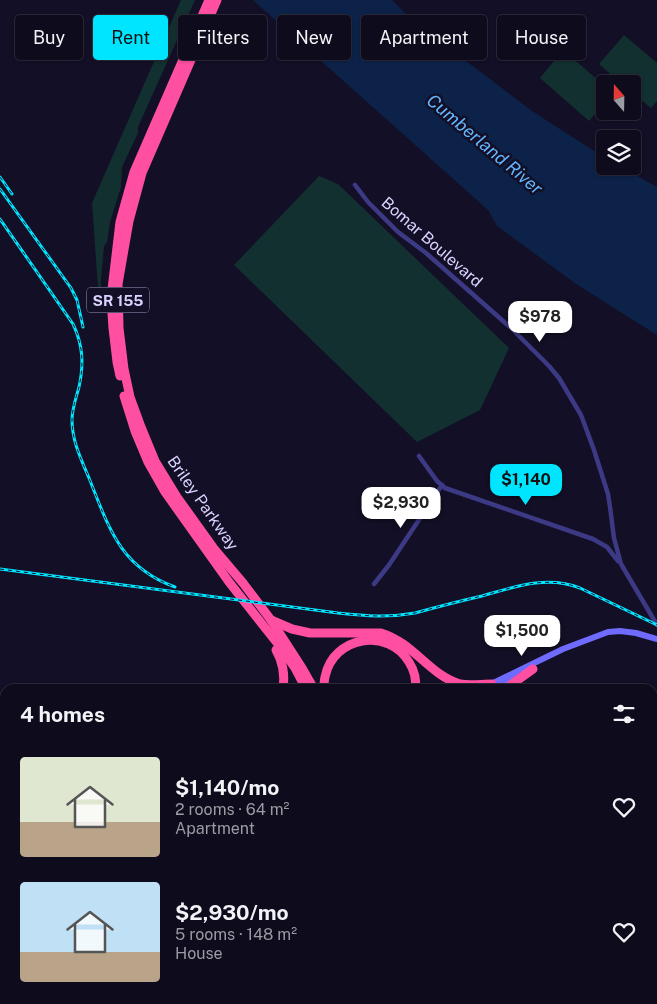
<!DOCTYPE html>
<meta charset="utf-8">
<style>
:root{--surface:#0e0b1c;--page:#1c1929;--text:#f1f3f6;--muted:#9b9ba3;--line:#2e2b3b;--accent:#00e5ff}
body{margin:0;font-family:"Public Sans",sans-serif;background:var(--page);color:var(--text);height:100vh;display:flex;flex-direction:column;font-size:19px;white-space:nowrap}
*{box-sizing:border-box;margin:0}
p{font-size:16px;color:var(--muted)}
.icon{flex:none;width:28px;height:28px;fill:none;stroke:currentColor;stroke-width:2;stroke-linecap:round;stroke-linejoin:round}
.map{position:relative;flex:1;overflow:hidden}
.panel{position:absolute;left:0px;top:684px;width:658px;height:321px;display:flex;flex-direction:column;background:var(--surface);border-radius:15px 15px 0 0;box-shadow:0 1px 4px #0004,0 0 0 1px var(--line)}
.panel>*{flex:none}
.guide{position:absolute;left:15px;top:15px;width:628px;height:45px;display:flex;gap:10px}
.needle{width:32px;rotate:340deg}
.tools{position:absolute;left:596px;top:75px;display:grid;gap:10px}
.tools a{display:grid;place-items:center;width:45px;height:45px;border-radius:5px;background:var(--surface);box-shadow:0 1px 4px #0004,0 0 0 1px var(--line);font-size:25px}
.price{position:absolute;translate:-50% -42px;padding:0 11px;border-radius:10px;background:#fff;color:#222;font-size:16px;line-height:32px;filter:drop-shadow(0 1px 2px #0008)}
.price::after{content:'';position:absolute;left:50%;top:30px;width:15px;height:11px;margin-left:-8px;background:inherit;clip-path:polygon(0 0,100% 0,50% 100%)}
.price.active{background:var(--accent);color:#111}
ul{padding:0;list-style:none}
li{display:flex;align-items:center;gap:15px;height:125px;padding:0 20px}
li span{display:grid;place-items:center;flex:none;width:140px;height:100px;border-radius:5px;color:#555}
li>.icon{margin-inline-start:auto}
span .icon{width:60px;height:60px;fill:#fffc;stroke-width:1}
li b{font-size:21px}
h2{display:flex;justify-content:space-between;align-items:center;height:60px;padding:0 20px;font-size:21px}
.tag{padding:0 18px;border-radius:5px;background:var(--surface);box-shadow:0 1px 4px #0004,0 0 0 1px var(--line);font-size:18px;line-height:45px}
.tag.active{background:var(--accent);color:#111}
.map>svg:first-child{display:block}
.green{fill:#12302f}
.water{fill:#0c2248}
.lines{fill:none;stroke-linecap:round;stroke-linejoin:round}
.minor{stroke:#3d3a85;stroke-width:4.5}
.tertiary{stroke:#3d3a85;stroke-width:5.5}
.secondary{stroke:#6f6bff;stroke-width:6}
.motorway{stroke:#ff4fa3;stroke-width:9}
.rail-casing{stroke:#00e5ff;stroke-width:3}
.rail{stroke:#130f26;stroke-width:1;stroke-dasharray:4;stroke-linecap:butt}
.labels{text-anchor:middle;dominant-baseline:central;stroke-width:5;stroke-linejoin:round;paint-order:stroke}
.shield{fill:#130f26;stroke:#9e99be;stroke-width:1}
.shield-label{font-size:15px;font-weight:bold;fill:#d9d4ff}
.street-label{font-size:16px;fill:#d9d4ff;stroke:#130f26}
.water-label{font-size:18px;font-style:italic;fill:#62b6ff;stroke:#130f26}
</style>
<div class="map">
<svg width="657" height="1004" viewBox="0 0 657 1004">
<rect width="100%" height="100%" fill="#130f26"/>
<g class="green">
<polygon points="181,0 195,0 138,127 138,133 122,167 121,187 110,222 107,242 104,246 101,280 100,317 92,203"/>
<polygon points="624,35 657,63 657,101 651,108 633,93 632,84 622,84 599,64"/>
<polygon points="563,50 605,86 605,102 589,121 540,78"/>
<polygon points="319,176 338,184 509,348 480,410 417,442 234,265"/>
</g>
<polygon class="water" points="253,0 392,0 411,19 532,111 605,158 605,166 620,166 655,186 657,186 657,335 576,284 497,226 488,210"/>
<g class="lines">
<g class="minor">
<polyline points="355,185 368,202 398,232 426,253 511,328 549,366 559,378 581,415 594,450 608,494 610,507 614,538 621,564 657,625"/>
<polyline points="419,456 437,481 445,488 593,539 607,547 618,561"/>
<polyline points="374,584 389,565 442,485"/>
<polyline points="166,1000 167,1004"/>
<polyline points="602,1000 620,1004"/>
</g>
<g class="tertiary">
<polyline points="0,716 5,722"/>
<polyline points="0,916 5,914"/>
</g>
<g class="secondary">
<polyline points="489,685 563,649 608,632 620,631 636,633 657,639"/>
<polyline points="495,689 516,677"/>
</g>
<g class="motorway">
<polyline points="217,0 142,173 129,221 118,284 119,328 124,369 130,397 141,427 155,461 177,497 215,550 243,583 271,620 302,668 314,689"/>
<polyline points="120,376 117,362 113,328 111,298 120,222 134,172 209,0"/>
<polyline points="124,396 135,431 148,462 165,492 229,582 278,644 295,668 306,689"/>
<path d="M271,620L292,629L310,633H381C414,643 429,675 460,684C470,686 482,684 492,684"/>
<path d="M276,650C283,662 285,675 283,689"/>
<path d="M324,689C324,685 324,681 325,677C333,636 388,627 409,662C414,670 417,679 415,689"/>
<polyline points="505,689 533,669"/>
<polyline points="402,1000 403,1004"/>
<polyline points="416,1000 417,1004"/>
</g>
<defs>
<g id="rail">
<polyline points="0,177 12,194"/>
<polyline points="0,189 71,288 77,300 83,327"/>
<path d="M0,219L73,324C83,345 84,364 79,387C76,398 72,409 72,420C72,441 81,459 89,478C109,528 120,567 175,587"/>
<path d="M0,569L338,613C366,616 387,618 415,613C437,607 460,601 482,596C514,587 547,575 580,588L657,625"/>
</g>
</defs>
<use href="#rail" class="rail-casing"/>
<use href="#rail" class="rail"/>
</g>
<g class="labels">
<rect class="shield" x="87" y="287.5" width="62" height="25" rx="4"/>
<g class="shield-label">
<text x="118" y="300">SR 155</text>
</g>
<g class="street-label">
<text transform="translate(432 242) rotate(41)">Bomar Boulevard</text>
<text transform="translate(203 503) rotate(55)">Briley Parkway</text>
</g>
<g class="water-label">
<text transform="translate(485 144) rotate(40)">Cumberland River</text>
</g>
</g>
</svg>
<div class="tools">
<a><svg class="needle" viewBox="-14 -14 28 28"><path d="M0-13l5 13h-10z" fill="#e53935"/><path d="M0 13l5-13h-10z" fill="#9b9ba3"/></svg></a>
<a><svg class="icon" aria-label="layers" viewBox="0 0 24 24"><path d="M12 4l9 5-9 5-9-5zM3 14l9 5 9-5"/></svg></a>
</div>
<b class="price" style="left:540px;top:343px">$978</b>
<b class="price active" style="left:526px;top:506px">$1,140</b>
<b class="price" style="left:401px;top:529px">$2,930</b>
<b class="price" style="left:522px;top:657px">$1,500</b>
<div class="guide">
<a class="tag">Buy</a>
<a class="tag active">Rent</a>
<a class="tag">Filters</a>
<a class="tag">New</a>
<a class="tag">Apartment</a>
<a class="tag">House</a>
</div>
<section class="panel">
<h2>4 homes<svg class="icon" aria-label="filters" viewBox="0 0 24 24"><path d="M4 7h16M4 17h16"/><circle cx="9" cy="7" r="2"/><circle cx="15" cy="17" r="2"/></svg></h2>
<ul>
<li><span style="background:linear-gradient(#dfe7d0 65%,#b9a48a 0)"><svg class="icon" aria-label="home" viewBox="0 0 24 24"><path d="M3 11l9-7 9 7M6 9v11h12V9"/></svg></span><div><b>$1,140/mo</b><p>2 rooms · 64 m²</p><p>Apartment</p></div><svg class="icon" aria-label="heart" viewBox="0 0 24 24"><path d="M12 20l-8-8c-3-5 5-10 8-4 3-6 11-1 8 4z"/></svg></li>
<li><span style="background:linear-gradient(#bfe0f5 70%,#b9a48a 0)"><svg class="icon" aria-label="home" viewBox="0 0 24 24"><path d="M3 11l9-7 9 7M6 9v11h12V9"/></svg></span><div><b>$2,930/mo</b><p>5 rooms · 148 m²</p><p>House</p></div><svg class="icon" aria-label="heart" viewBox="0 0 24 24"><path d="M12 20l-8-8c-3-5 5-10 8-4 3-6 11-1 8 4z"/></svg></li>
</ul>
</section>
</div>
